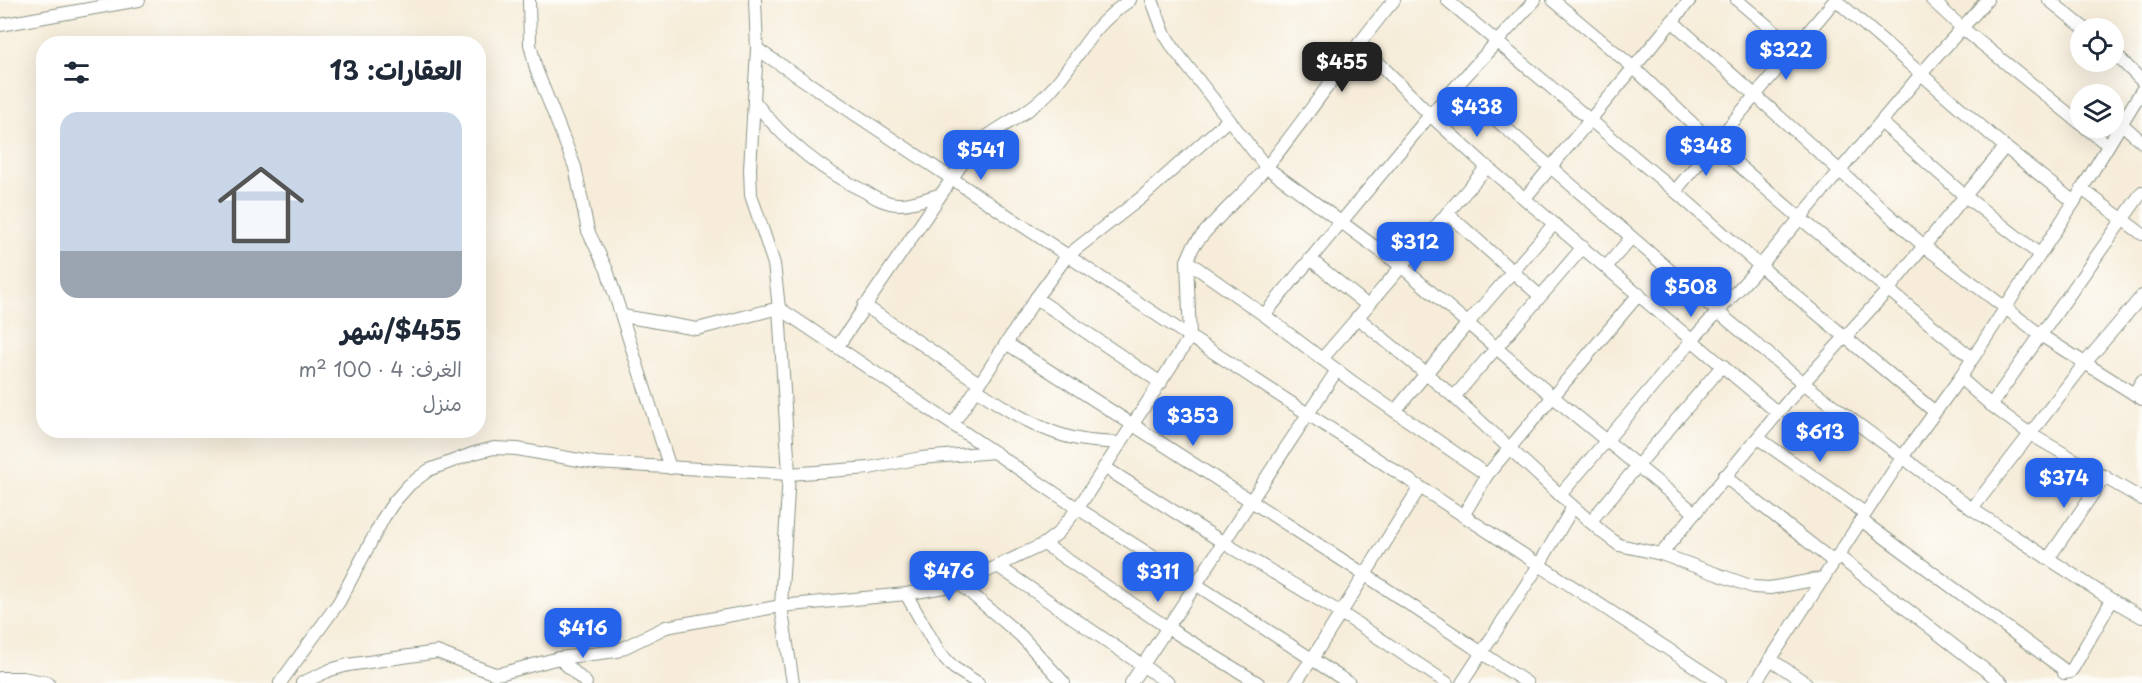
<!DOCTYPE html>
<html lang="ar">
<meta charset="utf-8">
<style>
:root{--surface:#fff;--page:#f2f2f3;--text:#1f2937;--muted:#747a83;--line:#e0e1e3;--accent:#2563eb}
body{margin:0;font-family:"Playpen Sans","Playpen Sans Arabic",sans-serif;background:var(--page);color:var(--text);direction:rtl;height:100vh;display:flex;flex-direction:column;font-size:22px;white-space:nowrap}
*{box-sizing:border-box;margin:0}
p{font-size:20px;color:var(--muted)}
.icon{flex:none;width:33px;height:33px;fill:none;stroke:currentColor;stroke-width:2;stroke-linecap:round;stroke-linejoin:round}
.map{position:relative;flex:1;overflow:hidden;direction:ltr}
.sheet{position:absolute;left:36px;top:36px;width:450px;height:402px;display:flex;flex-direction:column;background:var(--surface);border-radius:24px;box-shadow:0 6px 24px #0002;direction:rtl}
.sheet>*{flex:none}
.buttons{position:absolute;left:2070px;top:18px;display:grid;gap:12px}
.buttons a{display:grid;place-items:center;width:54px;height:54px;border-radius:50%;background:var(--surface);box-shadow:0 6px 24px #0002;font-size:30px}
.price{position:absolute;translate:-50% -51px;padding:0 14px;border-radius:12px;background:var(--accent);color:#fff;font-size:20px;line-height:39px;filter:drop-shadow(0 2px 3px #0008)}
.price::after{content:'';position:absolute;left:50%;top:36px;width:18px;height:14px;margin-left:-9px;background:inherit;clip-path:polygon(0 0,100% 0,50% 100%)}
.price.on{background:#222;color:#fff}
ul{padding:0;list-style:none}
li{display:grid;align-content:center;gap:12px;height:318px;padding:0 24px}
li+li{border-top:2px solid var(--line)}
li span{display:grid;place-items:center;height:186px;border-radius:18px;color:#555}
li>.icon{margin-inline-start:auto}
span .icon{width:108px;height:108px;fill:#fffc;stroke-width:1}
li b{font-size:26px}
h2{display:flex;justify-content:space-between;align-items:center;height:72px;padding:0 24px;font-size:26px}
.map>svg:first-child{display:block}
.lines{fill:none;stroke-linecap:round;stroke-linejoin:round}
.minor-casing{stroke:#8a9486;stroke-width:14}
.minor{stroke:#fff;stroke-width:12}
</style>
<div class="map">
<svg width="2142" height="683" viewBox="0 0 2142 683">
<rect width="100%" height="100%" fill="#fdfcf7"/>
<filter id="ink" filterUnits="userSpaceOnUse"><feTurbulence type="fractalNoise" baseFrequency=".0167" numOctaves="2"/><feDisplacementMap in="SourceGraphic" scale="12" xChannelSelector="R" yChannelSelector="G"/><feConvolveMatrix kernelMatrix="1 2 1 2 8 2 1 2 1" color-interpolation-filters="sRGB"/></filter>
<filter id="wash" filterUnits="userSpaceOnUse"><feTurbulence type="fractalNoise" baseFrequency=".008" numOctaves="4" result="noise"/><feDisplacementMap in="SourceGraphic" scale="24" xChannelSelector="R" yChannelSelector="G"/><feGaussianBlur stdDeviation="1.35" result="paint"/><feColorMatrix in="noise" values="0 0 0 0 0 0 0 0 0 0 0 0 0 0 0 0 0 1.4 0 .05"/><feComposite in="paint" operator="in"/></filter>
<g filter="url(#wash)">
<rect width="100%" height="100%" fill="#f6ecd9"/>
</g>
<g filter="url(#ink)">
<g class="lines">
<defs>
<g id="minor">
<polyline points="529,0 530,44 536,69 575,167 588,231 607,270 670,468"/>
<polyline points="755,0 757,49 750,169 751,195 774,264 779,308 789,474 781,606 793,683"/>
<polyline points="1152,0 1164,33 1174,49 1266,167 1401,266 1552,396 1695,513"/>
<polyline points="1447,0 1675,191 1760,266 1935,412"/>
<polyline points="1553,0 1634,68 1714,144 1800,218 1972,358"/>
<polyline points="1737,0 1794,48"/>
<polyline points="1836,0 2005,147 2074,202"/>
<polyline points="1932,0 1961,27 2080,123"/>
<polyline points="2049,0 2084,28"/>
<polyline points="1672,21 1924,246 2042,336 2142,399"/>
<polyline points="0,25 139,0"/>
<polyline points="1359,43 1430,115 1487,167 1778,413"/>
<polyline points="757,49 1190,337 1720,683"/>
<polyline points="2114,53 2142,81"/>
<polyline points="1457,86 1718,312 1803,383 1972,509 2112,600 2142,617"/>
<path d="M754,101C784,140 820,170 864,191C874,197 886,204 898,204C912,205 926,198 939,195"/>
<polyline points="1881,122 1965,196 2039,254"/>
<polyline points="2122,124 2142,142"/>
<polyline points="2086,128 2108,145"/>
<polyline points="2082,189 2142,234"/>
<polyline points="1675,191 1835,0"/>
<polyline points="1525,198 1690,0"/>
<polyline points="1447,213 1540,296"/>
<polyline points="1310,259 1367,305"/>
<polyline points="1187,261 1264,315 1354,383 1487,475"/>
<polyline points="1606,267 1631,238"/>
<polyline points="1036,298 1161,383"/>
<polyline points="864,305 979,383"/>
<polyline points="1264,315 1430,115 1535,0"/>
<polyline points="623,316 697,329 779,308 1068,502 1349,683"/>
<polyline points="1357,317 1454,397 1560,495 1603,533 1619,545 1661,554 1753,587 1770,588 1824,578"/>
<polyline points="1006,343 1364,574 1527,683"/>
<path d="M838,346L974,146C997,127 1027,115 1048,93C1066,74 1079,51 1095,31C1105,19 1117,9 1130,0"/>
<polyline points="1322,359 1487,167"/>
<polyline points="1960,378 1991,405 2030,434 2142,499"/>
<path d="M976,389C1005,409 1043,433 1078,439C1092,442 1106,442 1120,443"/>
<polyline points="2134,394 2142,381"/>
<polyline points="1454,397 1583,247"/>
<polyline points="1991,405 2142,192"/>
<polyline points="1395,411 1468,323 1554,224"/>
<polyline points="953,424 1036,298 1067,256 1141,198 1228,120"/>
<polyline points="1758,438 1865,513"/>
<polyline points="1104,467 1224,543 1341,613 1447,683"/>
<polyline points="1724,476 1834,562"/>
<polyline points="1560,495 1693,339 1760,266 1921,74 1987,0"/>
<polyline points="1972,509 2085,363 2142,296"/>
<polyline points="1463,516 1487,475 1639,294"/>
<polyline points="1861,520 2063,669 2064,673 2070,672 2073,668 2112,600"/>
<polyline points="1590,522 1723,365"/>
<polyline points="1044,544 1168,628 1258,683"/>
<polyline points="1661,554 1803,383 1888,290 2005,147"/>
<polyline points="1838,556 2002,683"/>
<polyline points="2048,559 2105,476"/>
<polyline points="999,567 1168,683"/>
<polyline points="960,584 1021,636 1064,683"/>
<polyline points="906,594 939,652 954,668 978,683"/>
<polyline points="559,658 586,683"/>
<polyline points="1770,659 1806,683"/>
<polyline points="0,678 23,678 48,683"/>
<polyline points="280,683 339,602 384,517 394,502 409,485 429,470 474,453 494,448 517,449 596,463 789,474 869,468 921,458 995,452"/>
<path d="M302,683L330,670L348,665L437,652L495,674L503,673L559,658L617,651L666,627L781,606L906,594L960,584L1044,544L1058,533L1078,508L1190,337L1187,261L1193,247C1215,217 1245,194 1268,165C1312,111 1349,53 1394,0"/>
<polyline points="1131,683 1337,370"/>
<polyline points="1295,683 1312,659 1420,487"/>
<polyline points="1462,683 1539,565 1573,507"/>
<polyline points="1755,683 1903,456 1960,378 2074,202 2142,90"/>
</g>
</defs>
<use href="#minor" class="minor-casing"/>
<use href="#minor" class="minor"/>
</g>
</g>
</svg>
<div class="buttons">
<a><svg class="icon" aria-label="locate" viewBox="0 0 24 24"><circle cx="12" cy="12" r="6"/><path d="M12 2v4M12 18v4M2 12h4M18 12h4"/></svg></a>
<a><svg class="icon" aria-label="layers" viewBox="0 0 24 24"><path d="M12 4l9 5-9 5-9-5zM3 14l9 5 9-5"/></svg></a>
</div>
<b class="price" style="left:1786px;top:81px">$322</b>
<b class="price on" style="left:1342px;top:93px">$455</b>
<b class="price" style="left:1477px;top:138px">$438</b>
<b class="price" style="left:1706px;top:177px">$348</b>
<b class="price" style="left:981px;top:181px">$541</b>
<b class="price" style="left:1415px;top:273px">$312</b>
<b class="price" style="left:1691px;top:318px">$508</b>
<b class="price" style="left:1193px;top:447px">$353</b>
<b class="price" style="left:1820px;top:463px">$613</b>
<b class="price" style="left:2064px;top:509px">$374</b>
<b class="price" style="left:949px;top:602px">$476</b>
<b class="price" style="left:1158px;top:603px">$311</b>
<b class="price" style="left:583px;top:659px">$416</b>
<section class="sheet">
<h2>العقارات: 13<svg class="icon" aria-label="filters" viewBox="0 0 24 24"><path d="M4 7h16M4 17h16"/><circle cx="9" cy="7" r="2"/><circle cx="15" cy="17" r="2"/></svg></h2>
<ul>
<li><span style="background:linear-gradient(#c9d6e8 75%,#9aa5b1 0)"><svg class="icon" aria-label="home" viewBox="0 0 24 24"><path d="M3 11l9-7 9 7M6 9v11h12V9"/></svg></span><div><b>$455/شهر</b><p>الغرف: 4 · 100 m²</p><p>منزل</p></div></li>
</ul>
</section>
</div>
